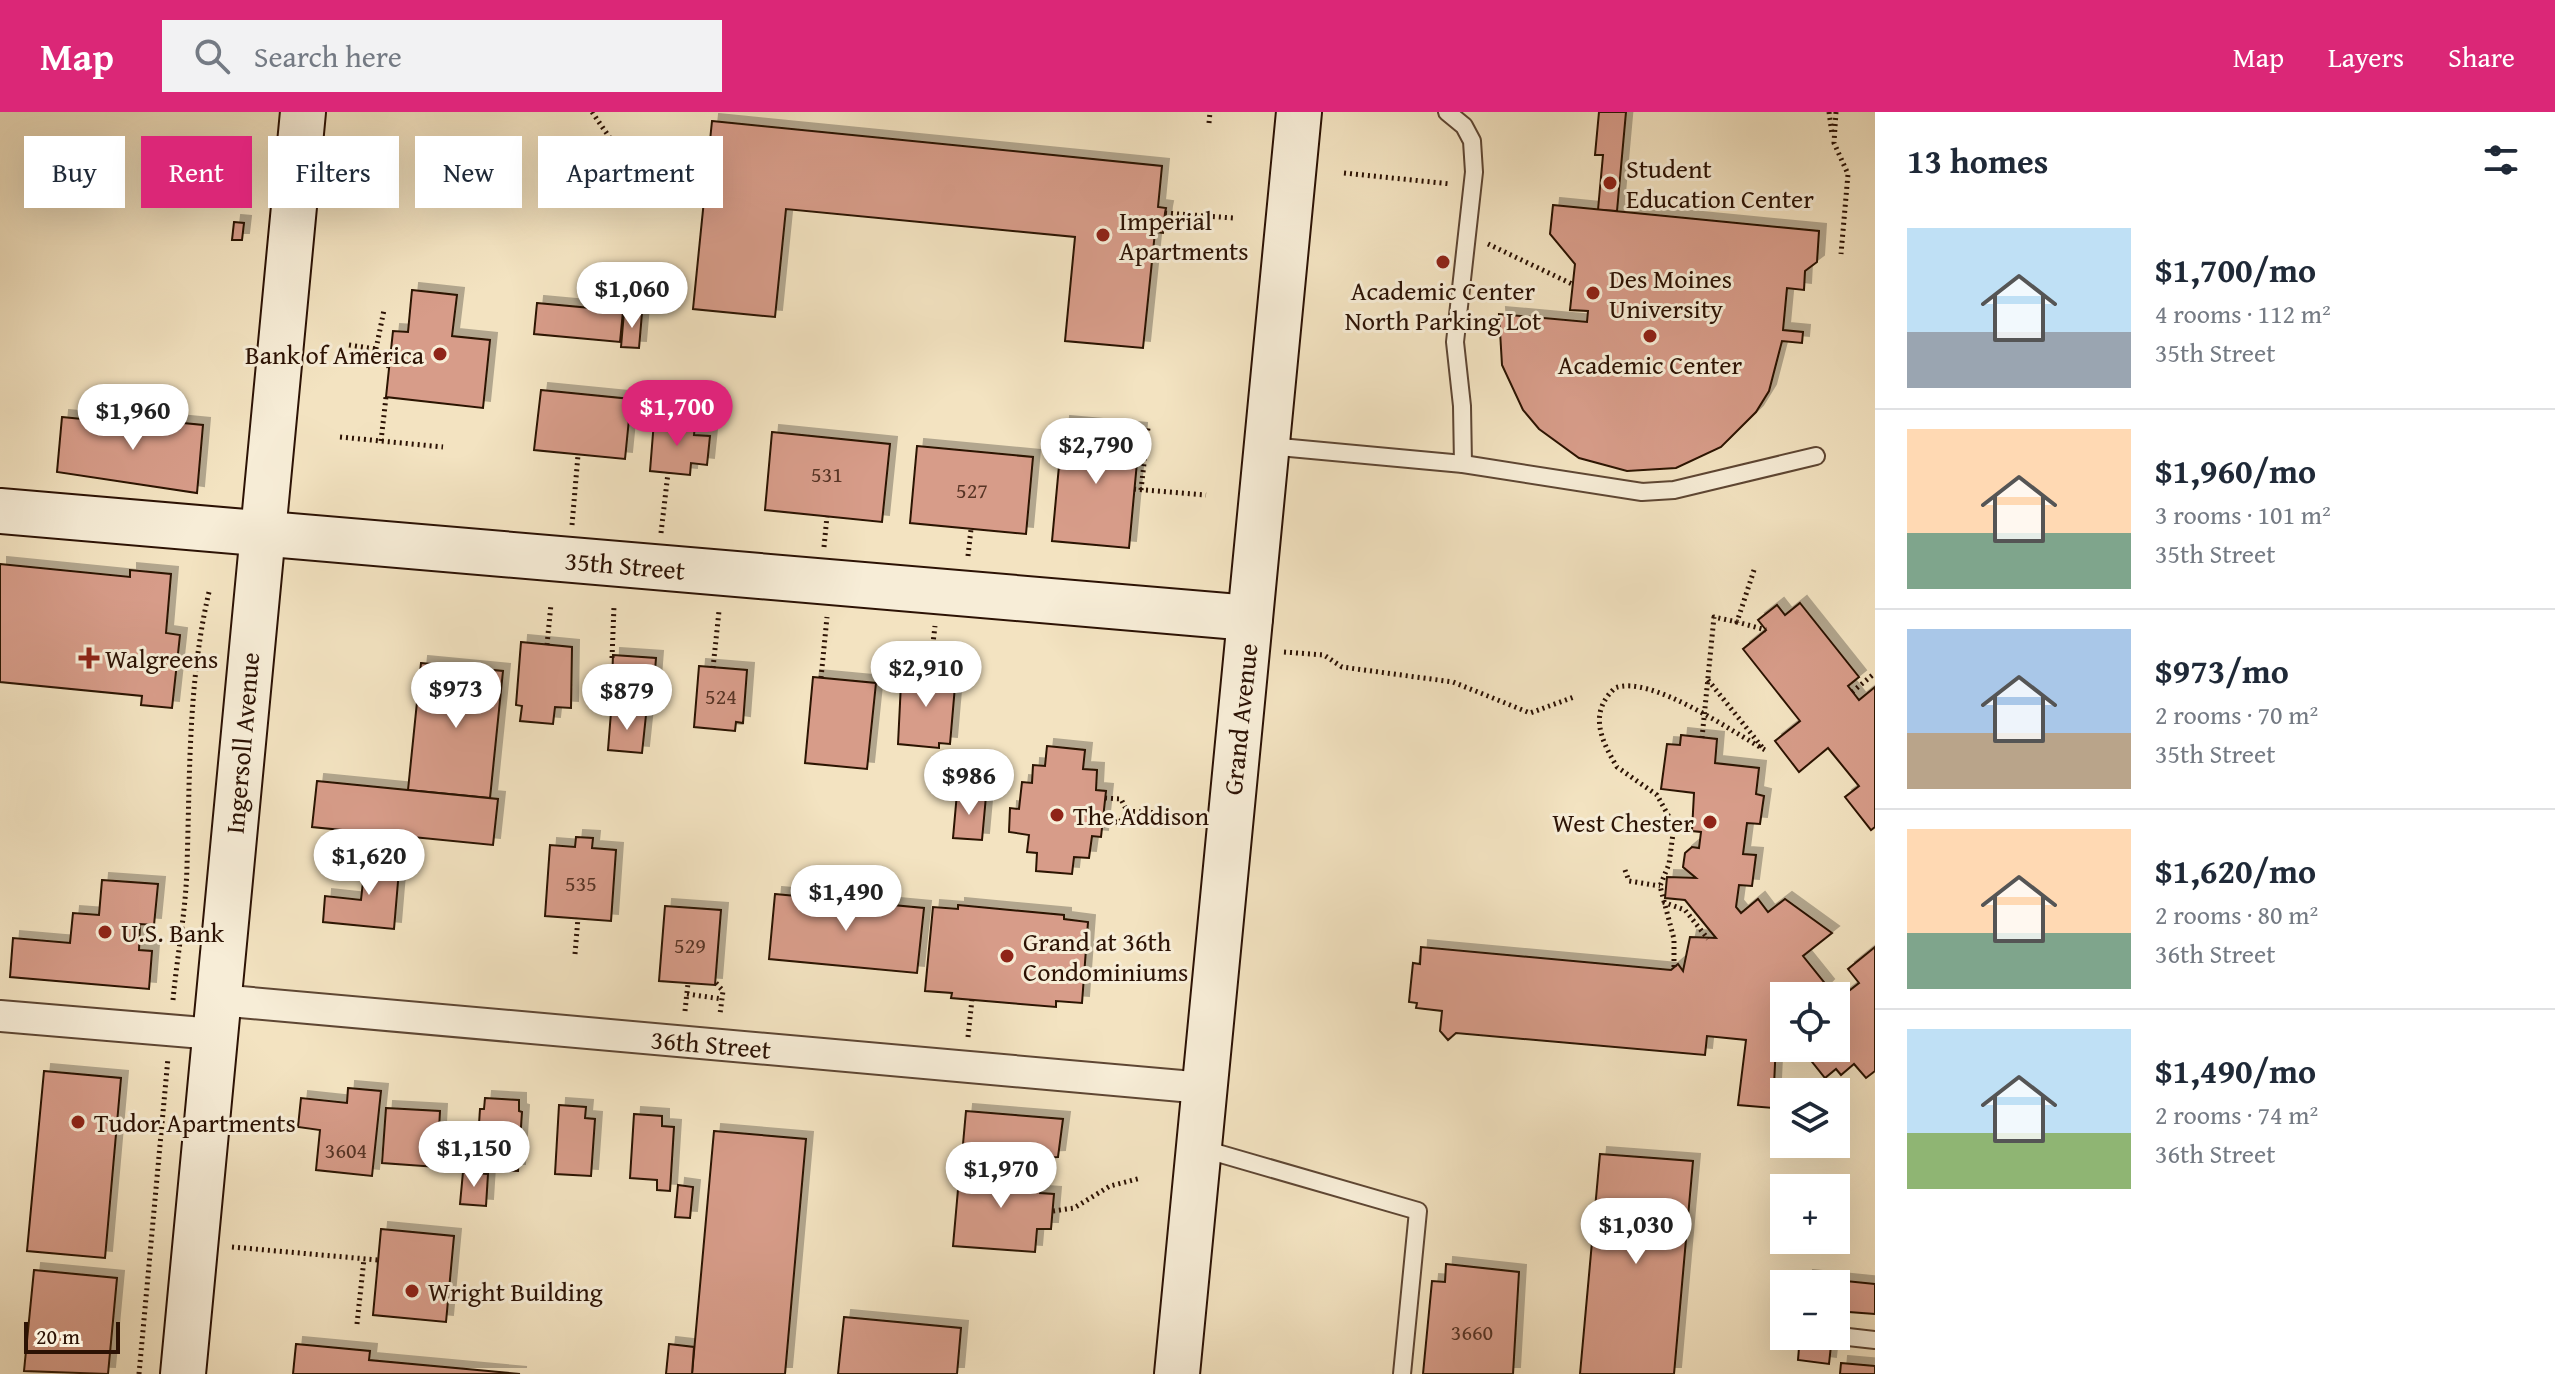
<!DOCTYPE html>
<meta charset="utf-8">
<style>
:root{--surface:#fff;--page:#f2f2f3;--text:#1f2937;--muted:#747a83;--line:#e0e1e3;--accent:#db2777}
body{margin:0;font-family:"Gentium Book Plus",serif;background:var(--page);color:var(--text);height:100vh;display:flex;flex-direction:column;font-size:30px;white-space:nowrap}
*{box-sizing:border-box;margin:0}
p{font-size:26px;color:var(--muted)}
.icon{flex:none;width:44px;height:44px;fill:none;stroke:currentColor;stroke-width:2;stroke-linecap:round;stroke-linejoin:round}
.map{position:relative;flex:1;overflow:hidden}
.sheet{display:flex;flex-direction:column;background:var(--surface);width:680px}
.sheet>*{flex:none}
.hud{position:absolute;left:24px;top:24px;width:760px;height:72px;display:flex;gap:16px}
.fabs{position:absolute;left:1770px;top:870px;display:grid;gap:16px}
.fabs a{display:grid;place-items:center;width:80px;height:80px;border-radius:0px;background:var(--surface);box-shadow:0 8px 32px #0002;font-size:40px}
.scale{position:absolute;left:24px;bottom:20px;width:96px;box-sizing:border-box;padding-left:8px;border:4px solid #2c1204;border-top:0;font-size:22px;line-height:28px;white-space:nowrap;color:#2c1204;-webkit-text-stroke:6px #f7edd7;paint-order:stroke}
.price{position:absolute;translate:-50% -68px;padding:0 18px;border-radius:28px;background:#fff;color:#222;font-size:26px;line-height:52px;filter:drop-shadow(0 2px 4px #0008)}
.price::after{content:'';position:absolute;left:50%;top:48px;width:24px;height:18px;margin-left:-12px;background:inherit;clip-path:polygon(0 0,100% 0,50% 100%)}
.price.active{background:var(--accent);color:#fff}
ul{padding:0;list-style:none}
li{display:flex;align-items:center;gap:24px;height:200px;padding:0 32px}
li+li{border-top:2px solid var(--line)}
li span{display:grid;place-items:center;flex:none;width:224px;height:160px;border-radius:0px;color:#555}
li>.icon{margin-inline-start:auto}
span .icon{width:96px;height:96px;fill:#fffc;stroke-width:1}
li b{font-size:34px}
h2{display:flex;justify-content:space-between;align-items:center;height:96px;padding:0 32px;font-size:34px}
.pill{padding:0 28px;border-radius:0px;background:var(--surface);box-shadow:0 8px 32px #0002;font-size:28px;line-height:72px}
.pill.active{background:var(--accent);color:#fff}
header{display:flex;align-items:center;gap:48px;box-sizing:border-box;height:112px;padding:0 40px;background:var(--accent);color:#fff}
header strong{font-size:38px}
nav{display:flex;gap:44px;margin-inline-start:auto;font-size:28px}
.search{width:560px;height:72px;background:var(--page);display:flex;align-items:center;gap:20px;box-sizing:border-box;padding:0 28px;border-radius:0px;color:var(--muted);font-size:30px}
main{display:flex;flex:1;min-height:0}
.map>svg:first-child{display:block}
.building{fill:#d79c89;stroke:#2c1204;stroke-width:2;filter:url(#shadow)}
.lines{fill:none;stroke-linecap:round;stroke-linejoin:round}
.lane-casing{stroke:#5e4633;stroke-width:20}
.street-casing{stroke:#5e4633;stroke-width:34}
.secondary-casing{stroke:#2c1204;stroke-width:48}
.path{stroke:#2c1204;stroke-width:5;stroke-dasharray:2 4;stroke-linecap:butt}
.lane{stroke:#f7edd7;stroke-width:16}
.street{stroke:#f7edd7;stroke-width:30}
.secondary{stroke:#f7edd7;stroke-width:44}
.poi-dot{fill:#8f2418;stroke:#f7edd7;stroke-width:3}
.labels{text-anchor:middle;dominant-baseline:central;stroke-width:6;stroke-linejoin:round;paint-order:stroke}
.number-label{font-size:22px;fill:#573425}
.poi-label{font-size:26px;fill:#2c1204;stroke:#f7edd7;text-anchor:start}
.street-label{font-size:26px;fill:#2c1204;stroke:#f7edd7}
</style>
<header>
<strong>Map</strong>
<div class="search"><svg class="icon" aria-label="search" viewBox="0 0 24 24"><circle cx="10" cy="10" r="6"/><path d="M15 15l6 6"/></svg>Search here</div>
<nav><a>Map</a><a>Layers</a><a>Share</a></nav>
</header>
<main>
<div class="map">
<svg width="1875" height="1262" viewBox="0 0 1875 1262">
<defs>
<filter id="shadow"><feDropShadow dx="7" dy="-7" stdDeviation="0" flood-color="#0004"/></filter>
</defs>
<rect width="100%" height="100%" fill="#f3e3c1"/>
<filter id="stains"><feTurbulence type="fractalNoise" baseFrequency=".0025" numOctaves="4"/><feColorMatrix values="0 0 0 0 .2 0 0 0 0 .09 0 0 0 0 .02 0 0 0 .5 -.17"/></filter>
<radialGradient id="worn" r=".72"><stop offset=".6" stop-color="#630" stop-opacity="0"/><stop offset="1" stop-color="#630" stop-opacity=".3"/></radialGradient>
<g class="building">
<polygon points="1599,0 1626,0 1617,99 1598,98 1603,43 1595,43"/>
<polygon points="712,9 1162,54 1158,95 1166,96 1165,101 1163,121 1155,120 1143,236 1065,229 1075,125 786,97 775,205 693,197"/>
<polygon points="1553,93 1819,119 1817,150 1805,159 1804,178 1787,176 1783,218 1803,220 1802,231 1782,229 1769,279 1756,300 1721,335 1676,356 1627,359 1579,346 1539,317 1523,298 1502,253 1499,202 1587,210 1588,199 1570,198 1575,152 1550,122"/>
<polygon points="234,110 244,111 242,128 232,128"/>
<polygon points="412,178 457,183 452,224 490,228 483,296 386,285 393,219 408,220"/>
<polygon points="537,191 623,199 620,230 534,222"/>
<polygon points="624,200 642,201 639,236 621,235"/>
<polygon points="541,278 631,287 625,347 534,338"/>
<polygon points="62,305 142,313 143,307 203,313 197,381 57,360"/>
<polygon points="654,309 695,313 694,323 710,324 707,353 691,351 690,363 650,359"/>
<polygon points="1063,311 1140,318 1129,436 1052,429"/>
<polygon points="772,320 890,332 882,410 765,398"/>
<polygon points="917,334 1033,345 1026,422 910,411"/>
<polygon points="0,452 130,465 130,458 171,462 166,521 180,523 172,596 141,593 142,584 0,570"/>
<polygon points="1800,491 1859,565 1848,574 1859,588 1875,575 1875,715 1871,718 1845,685 1859,674 1828,636 1799,660 1775,629 1800,609 1743,537 1766,518 1758,508 1777,493 1785,503"/>
<polygon points="521,530 572,535 571,596 555,595 553,612 520,609 522,594 516,593"/>
<polygon points="613,543 656,546 652,597 649,601 611,598"/>
<polygon points="421,551 503,559 490,686 408,678"/>
<polygon points="699,554 747,558 743,611 736,610 735,619 694,615"/>
<polygon points="905,555 946,559 945,574 955,574 950,632 939,631 939,636 898,632 901,571 904,572"/>
<polygon points="813,565 876,571 867,657 805,651"/>
<polygon points="611,600 646,603 642,641 608,638"/>
<polygon points="1681,623 1717,627 1715,651 1759,656 1756,682 1764,684 1760,712 1747,711 1743,742 1756,743 1752,774 1739,773 1736,795 1741,801 1758,787 1768,800 1785,787 1832,821 1803,844 1827,874 1823,878 1827,884 1784,884 1784,931 1776,930 1773,996 1738,993 1746,928 1707,924 1705,943 1456,921 1448,928 1440,919 1442,899 1416,896 1417,891 1409,890 1413,851 1420,852 1421,835 1671,858 1678,852 1683,859 1690,825 1716,826 1685,788 1665,786 1667,765 1696,766 1683,755 1685,741 1692,735 1699,736 1701,720 1692,719 1694,681 1661,677 1667,632 1680,633"/>
<polygon points="1047,634 1085,638 1083,657 1097,658 1096,678 1106,679 1101,725 1092,724 1089,746 1074,745 1072,762 1036,759 1037,741 1027,740 1029,723 1009,720 1010,696 1019,697 1022,670 1032,671 1033,653 1045,654"/>
<polygon points="317,669 498,687 493,733 312,715"/>
<polygon points="957,681 986,684 982,728 953,726"/>
<polygon points="576,725 593,726 592,736 616,738 611,809 545,804 550,733 575,735"/>
<polygon points="366,742 400,746 394,817 323,810 325,784 361,788"/>
<polygon points="102,768 158,772 154,813 140,812 139,838 152,839 149,877 10,865 13,826 70,831 73,801 99,803"/>
<polygon points="775,782 924,796 917,861 769,847"/>
<polygon points="958,793 1064,803 1064,807 1088,810 1082,891 1056,889 1056,895 951,886 952,881 925,879 933,795 958,797"/>
<polygon points="665,794 721,798 715,873 659,869"/>
<polygon points="1875,835 1875,959 1866,966 1854,952 1841,963 1836,957 1825,966 1801,936 1836,936 1836,889 1859,871 1848,857"/>
<polygon points="44,959 121,966 105,1146 27,1139"/>
<polygon points="348,976 381,979 372,1064 316,1058 320,1018 298,1015 301,986 347,991"/>
<polygon points="485,986 519,988 519,999 522,1000 518,1059 476,1057 480,997 484,997"/>
<polygon points="559,993 586,995 585,1006 595,1007 591,1064 555,1062"/>
<polygon points="386,996 440,999 437,1055 382,1051"/>
<polygon points="966,999 1063,1007 1058,1045 1015,1047 962,1043"/>
<polygon points="634,1002 662,1004 662,1014 674,1015 670,1079 657,1078 657,1068 630,1066"/>
<polygon points="714,1019 806,1027 785,1262 692,1262"/>
<polygon points="1600,1042 1693,1049 1674,1262 1580,1262"/>
<polygon points="960,1055 1043,1062 1040,1081 1054,1082 1051,1117 1037,1117 1035,1140 953,1134"/>
<polygon points="463,1060 488,1062 486,1094 460,1092"/>
<polygon points="678,1073 693,1075 690,1106 675,1105"/>
<polygon points="381,1117 454,1124 446,1210 373,1203"/>
<polygon points="1446,1152 1519,1160 1513,1262 1423,1262 1432,1169 1445,1170"/>
<polygon points="34,1158 117,1166 108,1262 24,1259"/>
<polygon points="1806,1165 1875,1172 1875,1202 1836,1199 1836,1172 1805,1172"/>
<polygon points="844,1205 961,1216 957,1262 838,1262"/>
<polygon points="1800,1224 1832,1224 1829,1252 1798,1248"/>
<polygon points="296,1232 370,1239 369,1248 520,1262 293,1262"/>
<polygon points="669,1232 694,1235 692,1262 666,1262"/>
<polygon points="1841,1251 1875,1254 1875,1262 1840,1262"/>
</g>
<g class="lines">
<defs>
<g id="lane">
<polyline points="1447,0 1464,14 1472,29 1474,60 1455,230 1462,294 1463,352"/>
<polyline points="1269,334 1463,352 1642,380 1674,378 1816,344"/>
<polyline points="1200,1036 1418,1099 1402,1262"/>
<polyline points="1848,1225 1875,1228"/>
</g>
<g id="street">
<polyline points="218,888 1204,976"/>
<polyline points="0,904 215,922"/>
</g>
<g id="secondary">
<polyline points="0,399 1250,506"/>
<polyline points="183,1262 303,0"/>
<polyline points="1177,1262 1299,0"/>
</g>
</defs>
<use href="#lane" class="lane-casing"/>
<use href="#street" class="street-casing"/>
<use href="#secondary" class="secondary-casing"/>
<g class="path">
<polyline points="592,0 612,29"/>
<polyline points="1829,0 1832,22"/>
<polyline points="1836,0 1834,31 1848,62 1841,142"/>
<polyline points="1209,11 1210,0"/>
<polyline points="1344,61 1451,72"/>
<polyline points="1165,101 1233,106"/>
<polyline points="1488,132 1572,172"/>
<polyline points="349,233 376,237 389,255"/>
<polyline points="376,237 384,198"/>
<polyline points="340,325 443,335"/>
<polyline points="381,329 386,285"/>
<polyline points="1134,377 1206,383"/>
<polyline points="1141,378 1148,316"/>
<polyline points="572,413 578,343"/>
<polyline points="661,421 668,361"/>
<polyline points="824,435 827,404"/>
<polyline points="968,444 971,417"/>
<polyline points="1754,458 1737,510 1766,518"/>
<polyline points="547,533 551,492"/>
<polyline points="1284,540 1324,543 1342,555 1453,570 1530,601 1574,585"/>
<polyline points="612,546 614,494"/>
<polyline points="713,556 719,499"/>
<polyline points="930,557 935,514"/>
<polyline points="821,566 827,505"/>
<polyline points="1708,568 1762,635"/>
<polyline points="1852,580 1875,561"/>
<polyline points="1702,626 1714,505 1737,510"/>
<polyline points="1105,686 1121,687 1127,699"/>
<polyline points="1103,710 1120,710 1127,699 1175,702"/>
<polyline points="1625,758 1629,769 1660,774"/>
<polyline points="1663,790 1685,798 1708,827"/>
<polyline points="575,842 578,806"/>
<path d="M1674,855V827L1660,774L1669,752L1674,714L1657,683L1617,655C1601,628 1588,601 1615,576C1650,562 1733,620 1765,638"/>
<polyline points="716,871 723,879 720,902"/>
<polyline points="687,882 722,887"/>
<path d="M173,888C177,844 186,799 187,754C190,662 188,570 209,480"/>
<polyline points="685,899 688,871"/>
<polyline points="968,925 972,887"/>
<polyline points="1053,1099 1074,1096 1110,1074 1141,1066"/>
<polyline points="232,1135 378,1148"/>
<polyline points="357,1212 364,1147"/>
<polyline points="139,1262 168,946"/>
</g>
<use href="#lane" class="lane"/>
<use href="#street" class="street"/>
<use href="#secondary" class="secondary"/>
</g>
<g class="poi-dot">
<circle cx="1610" cy="71" r="8"/>
<circle cx="1103" cy="123" r="8"/>
<circle cx="1443" cy="150" r="8"/>
<circle cx="1593" cy="181" r="8"/>
<circle cx="1650" cy="224" r="8"/>
<circle cx="440" cy="242" r="8"/>
<path d="M85 534h8v8h8v8h-8v8h-8v-8h-8v-8h8z"/>
<circle cx="1057" cy="703" r="8"/>
<circle cx="1710" cy="710" r="8"/>
<circle cx="105" cy="820" r="8"/>
<circle cx="1007" cy="844" r="8"/>
<circle cx="78" cy="1010" r="8"/>
<circle cx="412" cy="1179" r="8"/>
</g>
<g class="labels">
<g class="number-label">
<text x="827" y="362">531</text>
<text x="972" y="378">527</text>
<text x="721" y="584">524</text>
<text x="581" y="771">535</text>
<text x="690" y="833">529</text>
<text x="346" y="1038">3604</text>
<text x="1472" y="1220">3660</text>
</g>
<g class="poi-label">
<text x="1626" y="56">Student<tspan x="1626" dy="30">Education Center</tspan></text>
<text x="1119" y="108">Imperial<tspan x="1119" dy="30">Apartments</tspan></text>
<text x="1609" y="166">Des Moines<tspan x="1609" dy="30">University</tspan></text>
<text x="1443" y="178" text-anchor="middle">Academic Center<tspan x="1443" dy="30">North Parking Lot</tspan></text>
<text x="424" y="242" text-anchor="end">Bank of America</text>
<text x="1650" y="252" text-anchor="middle">Academic Center</text>
<text x="105" y="546">Walgreens</text>
<text x="1073" y="703">The Addison</text>
<text x="1694" y="710" text-anchor="end">West Chester</text>
<text x="121" y="820">U.S. Bank</text>
<text x="1023" y="829">Grand at 36th<tspan x="1023" dy="30">Condominiums</tspan></text>
<text x="94" y="1010">Tudor Apartments</text>
<text x="428" y="1179">Wright Building</text>
</g>
<g class="street-label">
<text transform="translate(625 453) rotate(5)">35th Street</text>
<text transform="translate(1240 607) rotate(-84)">Grand Avenue</text>
<text transform="translate(242 631) rotate(-85)">Ingersoll Avenue</text>
<text transform="translate(711 932) rotate(5)">36th Street</text>
</g>
</g>
<rect width="100%" height="100%" filter="url(#stains)"/>
<rect width="100%" height="100%" fill="url(#worn)"/>
</svg>
<div class="fabs">
<a><svg class="icon" aria-label="locate" viewBox="0 0 24 24"><circle cx="12" cy="12" r="6"/><path d="M12 2v4M12 18v4M2 12h4M18 12h4"/></svg></a>
<a><svg class="icon" aria-label="layers" viewBox="0 0 24 24"><path d="M12 4l9 5-9 5-9-5zM3 14l9 5 9-5"/></svg></a>
<a>+</a>
<a>−</a>
</div>
<div class="scale">20 m</div>
<b class="price" style="left:632px;top:218px">$1,060</b>
<b class="price active" style="left:677px;top:336px">$1,700</b>
<b class="price" style="left:133px;top:340px">$1,960</b>
<b class="price" style="left:1096px;top:374px">$2,790</b>
<b class="price" style="left:926px;top:597px">$2,910</b>
<b class="price" style="left:456px;top:618px">$973</b>
<b class="price" style="left:627px;top:620px">$879</b>
<b class="price" style="left:969px;top:705px">$986</b>
<b class="price" style="left:369px;top:785px">$1,620</b>
<b class="price" style="left:846px;top:821px">$1,490</b>
<b class="price" style="left:474px;top:1077px">$1,150</b>
<b class="price" style="left:1001px;top:1098px">$1,970</b>
<b class="price" style="left:1636px;top:1154px">$1,030</b>
<div class="hud">
<a class="pill">Buy</a>
<a class="pill active">Rent</a>
<a class="pill">Filters</a>
<a class="pill">New</a>
<a class="pill">Apartment</a>
</div>
</div>
<section class="sheet">
<h2>13 homes<svg class="icon" aria-label="filters" viewBox="0 0 24 24"><path d="M4 7h16M4 17h16"/><circle cx="9" cy="7" r="2"/><circle cx="15" cy="17" r="2"/></svg></h2>
<ul>
<li><span style="background:linear-gradient(#bfe0f5 65%,#9aa5b1 0)"><svg class="icon" aria-label="home" viewBox="0 0 24 24"><path d="M3 11l9-7 9 7M6 9v11h12V9"/></svg></span><div><b>$1,700/mo</b><p>4 rooms · 112 m²</p><p>35th Street</p></div></li>
<li><span style="background:linear-gradient(#ffd9b3 65%,#7fa58c 0)"><svg class="icon" aria-label="home" viewBox="0 0 24 24"><path d="M3 11l9-7 9 7M6 9v11h12V9"/></svg></span><div><b>$1,960/mo</b><p>3 rooms · 101 m²</p><p>35th Street</p></div></li>
<li><span style="background:linear-gradient(#a9c7e8 65%,#b9a48a 0)"><svg class="icon" aria-label="home" viewBox="0 0 24 24"><path d="M3 11l9-7 9 7M6 9v11h12V9"/></svg></span><div><b>$973/mo</b><p>2 rooms · 70 m²</p><p>35th Street</p></div></li>
<li><span style="background:linear-gradient(#ffd9b3 65%,#7fa58c 0)"><svg class="icon" aria-label="home" viewBox="0 0 24 24"><path d="M3 11l9-7 9 7M6 9v11h12V9"/></svg></span><div><b>$1,620/mo</b><p>2 rooms · 80 m²</p><p>36th Street</p></div></li>
<li><span style="background:linear-gradient(#bfe0f5 65%,#8fb573 0)"><svg class="icon" aria-label="home" viewBox="0 0 24 24"><path d="M3 11l9-7 9 7M6 9v11h12V9"/></svg></span><div><b>$1,490/mo</b><p>2 rooms · 74 m²</p><p>36th Street</p></div></li>
</ul>
</section>
</main>
